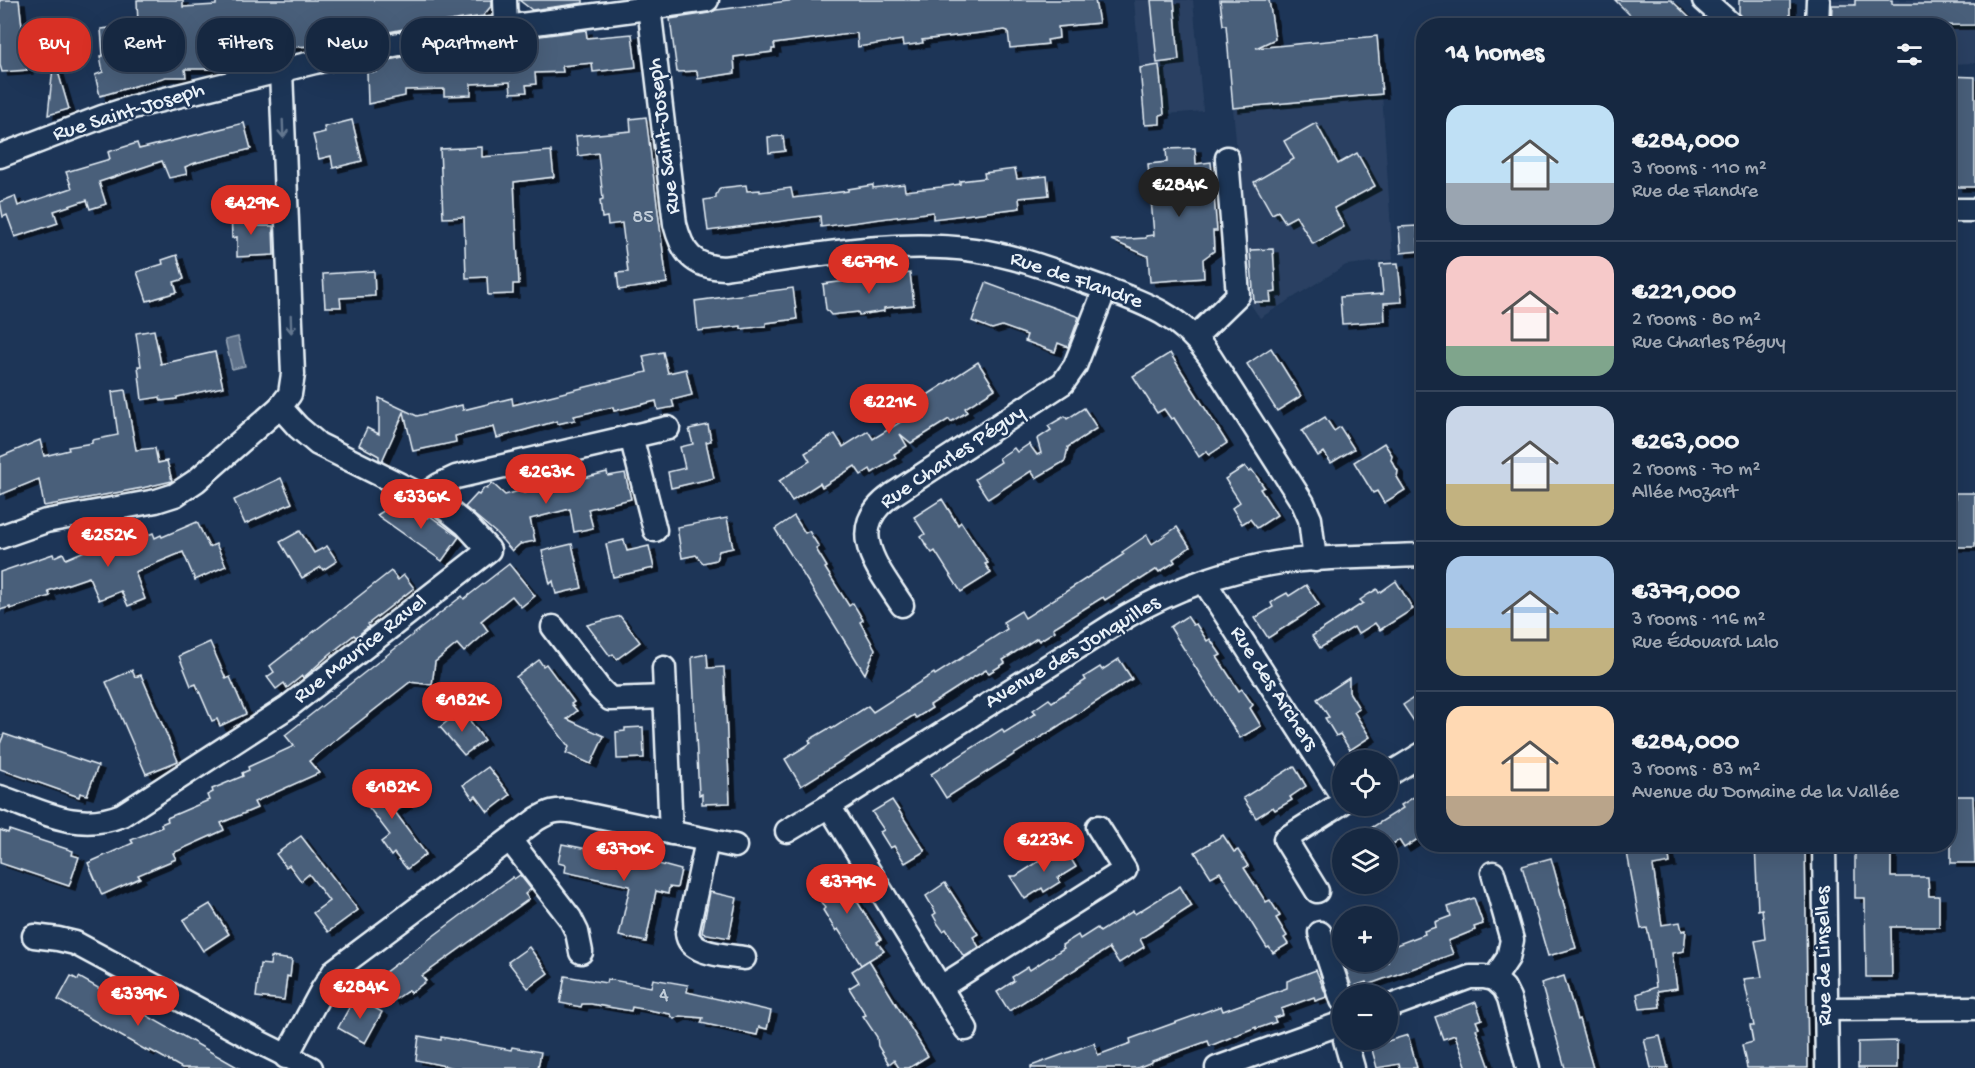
<!DOCTYPE html>
<meta charset="utf-8">
<style>
:root{--surface:#162841;--page:#23344c;--text:#f1f3f6;--muted:#9ea6b1;--line:#35445a;--accent:#d93025}
body{margin:0;font-family:"Gochi Hand",sans-serif;background:var(--page);color:var(--text);height:100vh;display:flex;flex-direction:column;font-size:22px;white-space:nowrap}
*{box-sizing:border-box;margin:0}
p{font-size:20px;color:var(--muted)}
.icon{flex:none;width:33px;height:33px;fill:none;stroke:currentColor;stroke-width:2;stroke-linecap:round;stroke-linejoin:round}
.map{position:relative;flex:1;overflow:hidden}
.sheet{position:absolute;left:1416px;top:18px;width:540px;height:834px;display:flex;flex-direction:column;background:var(--surface);border-radius:24px;box-shadow:0 6px 24px #0002,0 0 0 2px var(--line)}
.sheet>*{flex:none}
.top-card{position:absolute;left:18px;top:18px;width:570px;height:54px;display:flex;gap:12px}
.buttons{position:absolute;left:1332px;top:750px;display:grid;gap:12px}
.buttons a{display:grid;place-items:center;width:66px;height:66px;border-radius:50%;background:var(--surface);box-shadow:0 6px 24px #0002,0 0 0 2px var(--line);font-size:30px}
.price{position:absolute;translate:-50% -51px;padding:0 14px;border-radius:21px;background:var(--accent);color:#fff;font-size:20px;line-height:39px;filter:drop-shadow(0 2px 3px #0008)}
.price::after{content:'';position:absolute;left:50%;top:36px;width:18px;height:14px;margin-left:-9px;background:inherit;clip-path:polygon(0 0,100% 0,50% 100%)}
.price.selected{background:#222;color:#fff}
ul{padding:0;list-style:none}
li{display:flex;align-items:center;gap:18px;height:150px;padding:0 30px}
li+li{border-top:2px solid var(--line)}
li span{display:grid;place-items:center;flex:none;width:168px;height:120px;border-radius:18px;color:#555}
li>.icon{margin-inline-start:auto}
span .icon{width:72px;height:72px;fill:#fffc;stroke-width:1}
li b{font-size:26px}
h2{display:flex;justify-content:space-between;align-items:center;height:72px;padding:0 30px;font-size:26px}
.chip{padding:0 21px;border-radius:24px;background:var(--surface);box-shadow:0 6px 24px #0002,0 0 0 2px var(--line);font-size:21px;line-height:54px}
.chip.selected{background:var(--accent);color:#fff}
.map>svg:first-child{display:block}
.built{fill:#2a4162}
.water{fill:#5d7089;stroke:#95a4b5;stroke-width:1.5}
.building{fill:#495e7a;stroke:#e8f1f8;stroke-width:1.5;filter:url(#shadow)}
.lines{fill:none;stroke-linecap:round;stroke-linejoin:round}
.minor-casing{stroke:#e8f1f8;stroke-width:27}
.minor{stroke:#1d3557;stroke-width:22}
.oneway{stroke:#64778f}
.labels{text-anchor:middle;dominant-baseline:central;stroke-width:4.5;stroke-linejoin:round;paint-order:stroke}
.number-label{font-size:20px;fill:#c0ccd8}
.street-label{font-size:22px;fill:#e8f1f8;stroke:#1d3557}
</style>
<div class="map">
<svg width="1975" height="1068" viewBox="0 0 1975 1068">
<defs>
<filter id="shadow"><feDropShadow dx="6" dy="4" stdDeviation="0" flood-color="#0009"/></filter>
</defs>
<rect width="100%" height="100%" fill="#1d3557"/>
<filter id="ink" filterUnits="userSpaceOnUse"><feTurbulence type="fractalNoise" baseFrequency=".0167" numOctaves="2"/><feDisplacementMap in="SourceGraphic" scale="12" xChannelSelector="R" yChannelSelector="G"/><feConvolveMatrix kernelMatrix="1 2 1 2 8 2 1 2 1" color-interpolation-filters="sRGB"/></filter>
<g filter="url(#ink)">
<g class="built">
<polygon points="1134,0 1193,0 1203,111 1144,116"/>
<polygon points="1832,0 1975,0 1975,63 1949,64 1948,26 1831,26"/>
<polygon points="1382,94 1393,260 1346,265 1260,318 1251,305 1233,108"/>
</g>
<polygon class="water" points="238,337 245,366 232,369 225,340"/>
<g class="building">
<polygon points="0,0 19,0 27,70 2,72 0,65"/>
<polygon points="137,0 183,0 183,7 216,5 216,0 492,0 492,5 483,16 428,24 374,35 374,31 315,46 218,50 219,69 185,69 186,77 166,77 100,96 95,75 103,72 100,56 103,56 101,29 138,25"/>
<polygon points="519,0 583,0 583,3 532,10"/>
<polygon points="796,0 1095,0 1099,23 1058,27 1059,38 1047,40 1048,44 1010,48 1008,31 1005,30 922,40 923,43 903,46 902,40 858,47 857,33 774,44 775,49 772,49 772,52 734,57 735,73 698,79 697,71 677,72 670,19 709,13 716,10"/>
<polygon points="1151,0 1174,0 1179,60 1157,63"/>
<polygon points="1220,0 1269,0 1275,39 1256,48 1377,36 1382,94 1233,108 1226,25 1223,25"/>
<polygon points="1615,0 1671,0 1698,26 1641,26"/>
<polygon points="1739,0 1790,0 1790,26 1768,26 1768,20 1745,20 1739,13"/>
<polygon points="1855,0 1892,0 1892,4 1975,4 1975,25 1831,26 1832,5 1855,5"/>
<polygon points="586,30 587,38 632,34 636,67 593,72 592,63 562,66 563,72 535,73 536,84 526,85 527,92 511,93 510,82 471,84 471,95 444,96 444,89 405,90 405,96 368,104 367,72 376,72 376,63 433,50"/>
<polygon points="54,58 69,109 48,115"/>
<polygon points="1159,65 1164,114 1160,115 1160,124 1145,125 1140,68"/>
<polygon points="1948,76 1975,77 1975,187 1956,187 1957,152 1948,150"/>
<polygon points="646,117 667,283 619,290 617,273 628,272 622,223 608,225 607,217 602,218 600,200 603,199 598,153 578,156 576,136 631,131 630,119"/>
<polygon points="352,120 362,161 333,168 331,156 319,159 313,135 325,132 324,127"/>
<polygon points="244,123 251,149 195,163 185,167 187,174 169,178 162,161 99,182 106,204 90,209 87,200 54,211 58,223 15,237 7,215 3,217 0,202 15,196 18,206 72,188 66,172 110,159 108,152 137,143 139,149"/>
<polygon points="1316,123 1338,164 1357,153 1375,186 1334,208 1344,227 1313,244 1296,216 1285,222 1278,211 1272,214 1254,182 1294,159 1284,141"/>
<polygon points="783,136 785,151 769,153 768,137"/>
<polygon points="482,147 482,157 551,151 554,177 514,182 519,284 513,284 513,294 488,295 487,277 466,278 464,217 443,218 440,149"/>
<polygon points="1195,148 1196,164 1211,162 1217,231 1213,231 1214,251 1203,259 1204,278 1150,282 1148,256 1111,240 1146,238 1146,236 1154,235 1148,164 1167,162 1166,149"/>
<polygon points="1015,169 1017,179 1047,176 1049,195 1019,198 1020,208 933,219 933,212 821,227 820,216 708,231 704,200 716,198 716,195 720,188 746,185 747,191 760,190 760,192 791,188 793,198 848,191 848,189 873,185 873,188 904,184 905,191 941,187 960,184 960,181 985,178 984,173"/>
<polygon points="248,208 249,226 273,226 274,255 237,257 237,237 232,238 231,209"/>
<polygon points="1417,226 1419,251 1401,253 1399,227"/>
<polygon points="1273,249 1276,292 1270,293 1271,302 1254,302 1250,250"/>
<polygon points="177,255 184,279 174,282 177,292 147,301 137,272 163,264 162,260"/>
<polygon points="1398,263 1402,302 1384,303 1385,321 1342,324 1340,297 1383,294 1380,264"/>
<polygon points="374,271 375,296 340,298 341,307 325,307 323,274"/>
<polygon points="910,273 914,305 884,308 884,311 859,315 858,312 831,315 826,309 823,284"/>
<polygon points="986,283 1079,317 1068,347 1058,343 1055,352 1025,341 1027,335 1002,326 992,329 972,321"/>
<polygon points="793,288 797,319 766,323 766,326 741,329 741,326 698,331 695,301"/>
<polygon points="154,330 161,364 215,352 223,387 177,397 177,399 161,401 160,397 142,400 138,366 141,366 136,333"/>
<polygon points="1271,348 1301,396 1277,411 1247,364"/>
<polygon points="663,352 668,373 686,369 692,395 672,400 674,407 658,410 656,401 614,411 613,407 574,416 575,420 557,424 557,421 497,438 494,427 455,436 456,442 413,451 404,412 382,461 379,459 379,456 359,445 367,428 379,434 379,398 417,416 462,405 463,410 512,398 513,405 647,372 643,356"/>
<polygon points="1170,353 1227,443 1209,455 1207,451 1199,457 1174,418 1171,419 1164,409 1157,413 1133,376"/>
<polygon points="978,362 995,389 965,408 967,412 951,422 949,419 911,443 900,434 907,446 894,454 896,458 872,473 870,469 861,475 855,466 822,487 820,483 792,501 779,481 810,461 805,453 835,434 843,447 868,431 873,439 920,410 915,403"/>
<polygon points="125,390 136,450 155,448 158,463 167,461 172,481 142,488 44,506 39,479 0,495 0,457 40,440 44,456 69,450 68,447 92,443 92,440 118,435 112,392"/>
<polygon points="1084,408 1097,428 1068,447 1065,461 1036,478 1031,471 988,499 975,479 1001,462 999,458 1014,448 1017,452 1029,444 1037,455 1041,453 1037,439 1051,430 1048,426 1065,416 1067,419"/>
<polygon points="1325,417 1334,431 1340,427 1354,449 1331,463 1324,452 1318,456 1302,431"/>
<polygon points="708,425 711,441 706,442 714,478 671,488 668,472 685,468 680,447 693,444 689,429"/>
<polygon points="1384,443 1392,455 1391,460 1398,471 1397,477 1405,490 1384,503 1377,491 1373,493 1354,462"/>
<polygon points="1245,466 1249,472 1252,470 1264,487 1260,489 1277,515 1257,528 1250,519 1242,524 1232,508 1240,502 1225,479"/>
<polygon points="607,472 608,476 625,473 631,499 588,509 593,528 574,532 570,509 530,519 535,541 520,544 512,551 496,533 465,507 477,494 479,495 484,488 487,489 492,483 505,495 523,490 524,493"/>
<polygon points="281,478 292,503 245,524 234,500"/>
<polygon points="1955,493 1975,493 1975,547 1954,547"/>
<polygon points="942,499 958,525 961,522 988,563 985,564 991,573 961,592 935,551 932,553 926,545 921,537 925,534 914,517"/>
<polygon points="396,503 411,510 413,508 428,518 430,516 459,537 442,561 377,515"/>
<polygon points="794,516 805,533 809,531 819,547 816,549 827,567 825,568 849,606 853,603 863,620 860,622 875,649 865,674 775,529"/>
<polygon points="727,518 733,548 719,551 716,560 703,563 696,555 682,558 677,527"/>
<polygon points="197,522 209,547 216,544 226,566 195,580 183,552 135,572 145,599 128,606 121,591 99,600 89,577 48,591 50,596 10,609 10,607 0,610 0,572 53,554 54,557 63,553 66,559 103,543 106,552 153,533 155,538 161,535 162,537"/>
<polygon points="1177,527 1190,547 1173,559 1175,562 1159,572 1157,569 1140,580 1139,579 1105,600 1103,597 1053,628 1055,631 1039,641 1037,638 1003,660 1005,663 989,673 986,670 969,680 930,705 932,708 916,718 914,715 801,786 785,759 811,743 809,740 831,727 832,729 868,706 873,712 934,673 935,675 1007,629 1003,622 1021,611 1025,618 1124,554 1122,552 1147,535 1152,544"/>
<polygon points="300,531 314,553 327,546 337,561 323,570 321,567 302,578 280,542"/>
<polygon points="624,540 627,551 649,546 654,568 613,577 606,544"/>
<polygon points="572,544 582,588 556,594 553,581 550,584 542,551"/>
<polygon points="509,564 535,596 521,607 512,596 481,621 488,631 464,652 457,644 435,662 432,685 410,682 309,761 319,773 254,802 257,808 221,823 224,830 173,853 176,859 138,875 140,878 102,895 88,863 133,843 131,840 162,827 161,824 168,821 167,818 209,800 207,795 213,792 212,789 243,776 242,773 249,770 248,767 294,746 285,735 462,596 464,599"/>
<polygon points="391,571 398,580 404,575 414,588 368,624 369,626 356,637 354,635 330,654 303,678 302,676 287,688 284,683 276,689 267,677 274,672 270,666"/>
<polygon points="1396,581 1413,609 1380,630 1375,623 1358,634 1354,627 1320,648 1312,636 1363,603 1360,600 1369,594 1377,589 1379,593"/>
<polygon points="1306,585 1319,605 1268,638 1255,618 1273,607 1271,603 1278,598 1287,593 1289,596"/>
<polygon points="620,616 640,642 617,659 613,654 610,656 587,625"/>
<polygon points="1187,616 1193,625 1196,624 1207,641 1210,639 1221,655 1217,657 1239,691 1242,689 1253,705 1250,708 1261,726 1240,738 1170,627"/>
<polygon points="210,642 226,679 230,677 246,714 220,726 217,719 212,721 196,684 191,686 179,656"/>
<polygon points="707,654 708,668 724,667 730,803 702,804 702,794 699,795 692,657"/>
<polygon points="1119,659 1132,679 946,798 931,774 1002,729 1004,733 1036,713 1033,710 1049,699 1052,702 1086,680 1084,677 1100,667 1102,670"/>
<polygon points="539,660 543,666 546,664 574,702 571,704 577,711 567,719 604,736 591,764 566,753 569,747 516,677"/>
<polygon points="132,670 135,677 141,675 178,761 146,774 106,682"/>
<polygon points="1349,678 1349,692 1359,708 1354,712 1370,737 1350,750 1340,734 1336,736 1325,718 1329,717 1317,699"/>
<polygon points="1424,691 1424,736 1403,705"/>
<polygon points="462,710 484,740 464,755 440,727"/>
<polygon points="643,727 644,758 617,759 616,732 625,731 625,728"/>
<polygon points="4,734 98,766 87,795 80,793 79,797 0,769 0,744"/>
<polygon points="1294,766 1306,786 1290,797 1292,800 1275,810 1273,807 1256,818 1243,798"/>
<polygon points="488,767 510,795 488,812 476,796 473,799 463,785"/>
<polygon points="381,773 406,804 395,812 426,854 407,869 394,853 391,856 381,842 390,835 357,792"/>
<polygon points="1417,795 1424,804 1424,835 1404,848 1399,840 1388,847 1388,838 1355,838 1403,808 1401,805"/>
<polygon points="1954,796 1973,796 1975,863 1951,863 1951,811 1954,811"/>
<polygon points="892,800 925,851 905,863 894,846 890,848 880,832 884,830 872,812"/>
<polygon points="0,830 8,833 9,830 73,851 72,855 79,857 69,886 0,863"/>
<polygon points="1223,835 1234,852 1238,850 1248,866 1244,868 1266,902 1270,900 1280,916 1276,918 1287,936 1284,938 1288,944 1273,953 1269,947 1267,948 1220,872 1211,877 1195,852"/>
<polygon points="301,836 358,910 328,932 313,913 329,901 309,874 301,881 289,865 286,867 276,854"/>
<polygon points="562,844 587,849 587,847 625,855 681,870 677,888 669,887 668,894 656,891 646,942 619,936 630,886 565,872 566,865 558,863"/>
<polygon points="1636,844 1667,844 1670,863 1653,866 1662,925 1680,922 1682,931 1686,930 1684,951 1672,953 1677,988 1658,991 1660,1007 1640,1009 1637,994 1656,987 1650,941 1647,928 1641,929 1626,847"/>
<polygon points="1755,844 1805,844 1808,1068 1747,1068 1742,1045 1753,1042 1750,1026 1754,1026 1744,979 1762,977 1755,941 1765,939 1762,909 1758,910"/>
<polygon points="1855,844 1891,844 1891,877 1928,877 1929,896 1939,896 1939,927 1891,927 1892,977 1866,977 1865,898 1855,898"/>
<polygon points="1063,846 1076,867 1058,878 1060,882 1044,892 1042,888 1025,899 1010,876 1016,876"/>
<polygon points="1551,858 1576,948 1548,956 1522,866"/>
<polygon points="834,865 881,939 877,942 884,951 861,965 838,929 836,931 831,923 823,910 825,908 808,882"/>
<polygon points="520,875 531,889 525,894 529,899 422,976 426,981 411,993 409,990 393,1001 376,979 476,904 513,877 514,879"/>
<polygon points="945,883 978,934 973,937 979,947 964,957 946,929 943,931 938,924 933,915 936,913 926,896"/>
<polygon points="1180,886 1192,906 1140,939 1144,947 1119,963 1109,948 1009,1011 997,992 1014,981 1012,977 1028,967 1030,970 1064,948 1062,945 1078,935 1080,939 1097,928 1100,932 1133,911 1135,914"/>
<polygon points="710,892 737,898 729,938 702,933"/>
<polygon points="1474,898 1483,924 1474,927 1475,930 1448,941 1453,954 1367,985 1366,982 1352,987 1345,967 1362,962 1388,962 1388,948 1425,934 1424,931 1436,927 1435,922 1451,916 1448,907"/>
<polygon points="210,904 229,934 203,951 183,920"/>
<polygon points="529,947 548,973 528,988 508,962"/>
<polygon points="271,957 292,960 290,977 287,976 284,1000 256,997 260,964 270,965"/>
<polygon points="869,960 928,1056 909,1068 899,1068 894,1060 889,1064 878,1046 877,1037 863,1016 866,1015 849,988 859,982 852,971"/>
<polygon points="1316,970 1327,997 1315,1001 1314,997 1281,1009 1283,1015 1274,1018 1276,1022 1256,1029 1256,1027 1210,1046 1208,1041 1152,1061 1152,1062 1137,1068 1031,1068 1031,1066 1094,1043 1098,1055 1131,1043 1130,1039 1221,1006 1223,1011 1287,988 1287,981"/>
<polygon points="71,976 78,980 79,977 239,1068 182,1068 150,1050 149,1052 58,1000"/>
<polygon points="565,976 606,983 607,979 651,987 653,979 688,985 687,992 771,1011 767,1029 759,1027 757,1035 701,1023 703,1018 680,1016 674,1019 670,1014 632,1007 631,1011 591,1004 582,1004 581,1007 560,1003"/>
<polygon points="1564,976 1577,1020 1579,1019 1593,1068 1565,1068 1541,983"/>
<polygon points="355,997 382,1012 365,1043 338,1028"/>
<polygon points="1476,1002 1482,1019 1476,1021 1479,1028 1476,1029 1490,1068 1467,1068 1455,1035 1443,1039 1435,1017"/>
<polygon points="1408,1035 1417,1068 1400,1068 1399,1064 1377,1068 1371,1046"/>
<polygon points="419,1036 441,1040 441,1037 511,1050 512,1047 541,1052 538,1068 455,1068 416,1060"/>
<polygon points="1660,1036 1668,1068 1651,1068 1644,1039"/>
<polygon points="1897,1041 1897,1068 1858,1068 1858,1042"/>
</g>
<g class="lines">
<defs>
<g id="minor">
<polyline points="505,0 506,25"/>
<polyline points="1704,0 1733,26"/>
<path d="M649,7L675,224C682,252 693,267 724,268C806,257 891,239 974,250C1018,256 1060,273 1101,287C1145,303 1182,316 1210,357L1303,503L1310,519L1315,560"/>
<polyline points="1817,26 1818,0"/>
<polyline points="0,156 102,117 133,107 315,62 431,37 707,0"/>
<polyline points="1948,210 1975,210"/>
<polyline points="1195,337 1238,295 1227,158"/>
<polyline points="631,436 655,530"/>
<polyline points="424,495 439,485 456,477 668,428"/>
<polyline points="0,537 46,521 156,501 175,495 196,481 280,407 290,394 293,374 281,71"/>
<polyline points="1204,581 1342,796"/>
<path d="M902,605C878,568 843,529 892,495L1063,383L1075,366L1105,289"/>
<polyline points="553,627 599,688 610,699 665,697"/>
<polyline points="664,668 671,833"/>
<polyline points="1388,775 1424,753"/>
<path d="M0,797C42,811 77,833 122,815L288,707L489,550L466,525L441,505L318,444L298,427L280,407"/>
<polyline points="829,806 966,1029"/>
<path d="M787,831L829,806L1127,616C1174,589 1228,570 1282,562C1328,556 1377,557 1424,555"/>
<polyline points="510,840 570,918 577,932 581,952"/>
<path d="M707,841L687,933C689,955 726,955 744,958"/>
<polyline points="1824,844 1827,1068"/>
<polyline points="1317,891 1285,839 1342,803"/>
<polyline points="1320,933 1342,1000"/>
<polyline points="34,936 58,939 75,943 259,1042 311,1068"/>
<polyline points="1494,979 1504,988 1509,998 1528,1068"/>
<polyline points="941,987 1125,870 1098,827"/>
<polyline points="1388,1007 1470,977 1484,977 1494,979 1508,958 1512,940 1493,873"/>
<polyline points="1826,1009 1975,1008"/>
<polyline points="1345,1040 1353,1068"/>
<path d="M286,1057L322,990L335,970L537,819C549,812 556,809 570,811L735,846"/>
<polyline points="1217,1068 1342,1023"/>
</g>
</defs>
<use href="#minor" class="minor-casing"/>
<use href="#minor" class="minor"/>
</g>
<defs><path id="oneway-shaft" d="M-6 0H5M1.5-3L5.5 0L1.5 3" fill="none" stroke-width="1.6" stroke-linecap="round" stroke-linejoin="round" transform="scale(1.5)"/></defs>
<g class="oneway">
<use href="#oneway-shaft" transform="translate(283 129) rotate(88)"/>
<use href="#oneway-shaft" transform="translate(291 324) rotate(88)"/>
</g>
</g>
<g class="labels">
<g class="number-label">
<text x="643" y="218">85</text>
<text x="664" y="996">4</text>
</g>
<g class="street-label">
<text transform="translate(129 113) rotate(-17)">Rue Saint-Joseph</text>
<text transform="translate(665 136) rotate(-97)">Rue Saint-Joseph</text>
<text transform="translate(1076 281) rotate(19)">Rue de Flandre</text>
<text transform="translate(953 458) rotate(-34)">Rue Charles Péguy</text>
<text transform="translate(361 650) rotate(-38)">Rue Maurice Ravel</text>
<text transform="translate(1073 653) rotate(-31)">Avenue des Jonquilles</text>
<text transform="translate(1273 689) rotate(57)">Rue des Archers</text>
<text transform="translate(1825 956) rotate(-91)">Rue de Linselles</text>
</g>
</g>
</svg>
<div class="buttons">
<a><svg class="icon" aria-label="locate" viewBox="0 0 24 24"><circle cx="12" cy="12" r="6"/><path d="M12 2v4M12 18v4M2 12h4M18 12h4"/></svg></a>
<a><svg class="icon" aria-label="layers" viewBox="0 0 24 24"><path d="M12 4l9 5-9 5-9-5zM3 14l9 5 9-5"/></svg></a>
<a>+</a>
<a>−</a>
</div>
<b class="price selected" style="left:1179px;top:218px">€284K</b>
<b class="price" style="left:251px;top:236px">€429K</b>
<b class="price" style="left:869px;top:295px">€679K</b>
<b class="price" style="left:889px;top:435px">€221K</b>
<b class="price" style="left:546px;top:505px">€263K</b>
<b class="price" style="left:421px;top:530px">€336K</b>
<b class="price" style="left:108px;top:568px">€252K</b>
<b class="price" style="left:462px;top:733px">€182K</b>
<b class="price" style="left:392px;top:820px">€182K</b>
<b class="price" style="left:1044px;top:873px">€223K</b>
<b class="price" style="left:624px;top:882px">€370K</b>
<b class="price" style="left:847px;top:915px">€379K</b>
<b class="price" style="left:360px;top:1020px">€284K</b>
<b class="price" style="left:138px;top:1027px">€339K</b>
<div class="top-card">
<a class="chip selected">Buy</a>
<a class="chip">Rent</a>
<a class="chip">Filters</a>
<a class="chip">New</a>
<a class="chip">Apartment</a>
</div>
<section class="sheet">
<h2>14 homes<svg class="icon" aria-label="filters" viewBox="0 0 24 24"><path d="M4 7h16M4 17h16"/><circle cx="9" cy="7" r="2"/><circle cx="15" cy="17" r="2"/></svg></h2>
<ul>
<li><span style="background:linear-gradient(#bfe0f5 65%,#9aa5b1 0)"><svg class="icon" aria-label="home" viewBox="0 0 24 24"><path d="M3 11l9-7 9 7M6 9v11h12V9"/></svg></span><div><b>€284,000</b><p>3 rooms · 110 m²</p><p>Rue de Flandre</p></div></li>
<li><span style="background:linear-gradient(#f6c9c9 75%,#7fa58c 0)"><svg class="icon" aria-label="home" viewBox="0 0 24 24"><path d="M3 11l9-7 9 7M6 9v11h12V9"/></svg></span><div><b>€221,000</b><p>2 rooms · 80 m²</p><p>Rue Charles Péguy</p></div></li>
<li><span style="background:linear-gradient(#c9d6e8 65%,#c2b280 0)"><svg class="icon" aria-label="home" viewBox="0 0 24 24"><path d="M3 11l9-7 9 7M6 9v11h12V9"/></svg></span><div><b>€263,000</b><p>2 rooms · 70 m²</p><p>Allée Mozart</p></div></li>
<li><span style="background:linear-gradient(#a9c7e8 60%,#c2b280 0)"><svg class="icon" aria-label="home" viewBox="0 0 24 24"><path d="M3 11l9-7 9 7M6 9v11h12V9"/></svg></span><div><b>€379,000</b><p>3 rooms · 116 m²</p><p>Rue Édouard Lalo</p></div></li>
<li><span style="background:linear-gradient(#ffd9b3 75%,#b9a48a 0)"><svg class="icon" aria-label="home" viewBox="0 0 24 24"><path d="M3 11l9-7 9 7M6 9v11h12V9"/></svg></span><div><b>€284,000</b><p>3 rooms · 83 m²</p><p>Avenue du Domaine de la Vallée</p></div></li>
</ul>
</section>
</div>
